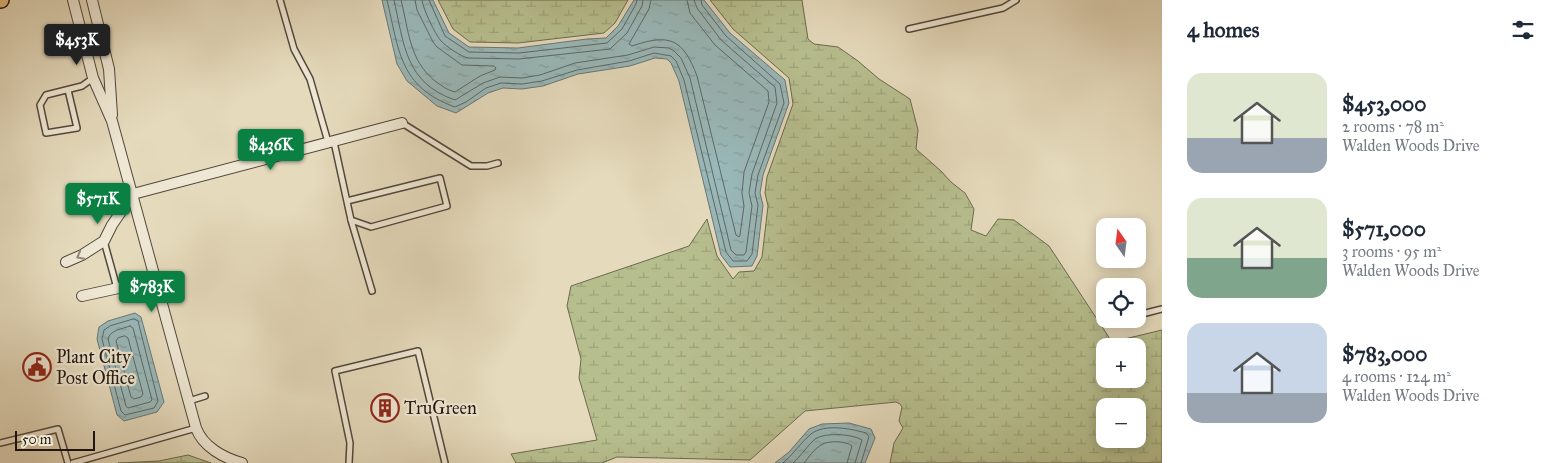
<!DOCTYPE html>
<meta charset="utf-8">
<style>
:root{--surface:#fff;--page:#f2f2f3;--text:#1f2937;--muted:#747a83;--accent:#0b8043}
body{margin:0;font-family:"IM FELL Great Primer",serif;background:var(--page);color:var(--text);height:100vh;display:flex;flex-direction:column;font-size:19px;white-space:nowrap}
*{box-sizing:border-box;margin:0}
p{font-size:16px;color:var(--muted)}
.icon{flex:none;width:28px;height:28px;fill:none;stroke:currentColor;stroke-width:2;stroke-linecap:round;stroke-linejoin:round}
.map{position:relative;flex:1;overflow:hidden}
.sheet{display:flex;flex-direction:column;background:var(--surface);width:400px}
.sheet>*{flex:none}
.needle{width:32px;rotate:346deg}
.controls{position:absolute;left:1096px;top:218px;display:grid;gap:10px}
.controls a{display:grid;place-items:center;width:50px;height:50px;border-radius:10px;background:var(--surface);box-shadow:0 2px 12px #0003;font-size:25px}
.scale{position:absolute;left:15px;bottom:12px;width:80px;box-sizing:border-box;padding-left:5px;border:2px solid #221611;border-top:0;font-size:14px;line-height:18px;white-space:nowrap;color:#221611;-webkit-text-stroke:4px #eee7d3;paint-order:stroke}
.price{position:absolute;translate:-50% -42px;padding:0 11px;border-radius:5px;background:var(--accent);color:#fff;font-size:16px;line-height:32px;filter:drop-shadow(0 1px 2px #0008)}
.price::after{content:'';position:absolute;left:50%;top:30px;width:15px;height:11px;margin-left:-8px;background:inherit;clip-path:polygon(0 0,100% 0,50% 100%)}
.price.on{background:#222;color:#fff}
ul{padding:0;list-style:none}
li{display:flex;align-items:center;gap:15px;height:125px;padding:0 25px}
li span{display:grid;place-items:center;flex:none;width:140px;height:100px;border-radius:15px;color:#555}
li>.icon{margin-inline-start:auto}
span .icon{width:60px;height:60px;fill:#fffc;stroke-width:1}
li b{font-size:21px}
h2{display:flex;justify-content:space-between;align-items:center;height:60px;padding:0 25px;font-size:21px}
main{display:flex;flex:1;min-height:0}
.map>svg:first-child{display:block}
.wetland{fill:url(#wetland-marsh);stroke:#6c6a50;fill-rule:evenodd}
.water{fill:url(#water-ripples);stroke:#697776}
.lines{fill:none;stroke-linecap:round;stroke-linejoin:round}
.shore{stroke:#5e6765;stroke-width:1}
.lane-casing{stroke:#53473c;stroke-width:8}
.street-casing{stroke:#53473c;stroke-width:12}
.primary-casing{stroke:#221611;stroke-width:18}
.lane{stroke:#eee7d3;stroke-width:5}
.street{stroke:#eee7d3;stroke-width:10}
.primary{stroke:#e2bd7e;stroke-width:15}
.oneway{stroke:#92897c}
.labels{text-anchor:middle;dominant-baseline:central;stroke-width:4.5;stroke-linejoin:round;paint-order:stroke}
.poi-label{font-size:18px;fill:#221611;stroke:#eee7d3;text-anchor:start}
</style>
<main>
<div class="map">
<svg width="1162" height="463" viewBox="0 0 1162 463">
<defs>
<pattern id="wetland-marsh" width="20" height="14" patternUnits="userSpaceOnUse" patternTransform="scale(1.25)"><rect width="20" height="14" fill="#b7be8e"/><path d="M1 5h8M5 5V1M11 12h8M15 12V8" fill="none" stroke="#9da379"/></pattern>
<pattern id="water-ripples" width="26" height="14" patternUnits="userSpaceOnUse" patternTransform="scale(1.25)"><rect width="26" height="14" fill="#99b8b9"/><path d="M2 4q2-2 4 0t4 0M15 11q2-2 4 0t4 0" fill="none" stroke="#849d9e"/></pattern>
</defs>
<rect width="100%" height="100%" fill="#e5dabc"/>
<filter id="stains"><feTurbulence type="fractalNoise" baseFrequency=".004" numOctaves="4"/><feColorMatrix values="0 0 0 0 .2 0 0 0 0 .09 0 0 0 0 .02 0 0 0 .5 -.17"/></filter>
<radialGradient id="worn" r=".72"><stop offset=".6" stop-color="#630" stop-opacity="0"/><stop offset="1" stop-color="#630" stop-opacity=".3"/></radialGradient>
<g class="wetland">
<polygon points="438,0 628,0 615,23 604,33 518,43 470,42 453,29"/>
<path d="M710,0H802L808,39L814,44L838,47L858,61L879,79L910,99L918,130L916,149L941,171L951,182L965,193L974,209L971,230L986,236L998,219L1014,220L1049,246L1112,342L1162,330V463H890L894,443L903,428L899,421L902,407L900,404L896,402L805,411L750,460L617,457L602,463H516L511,454L597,440L579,378L581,359L567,306L571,286L689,246L707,219L717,256L733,279L739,272L754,271L762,257L768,206L765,193L767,177L793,104L789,78L733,29ZM1105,346H1138V379H1105ZM1105,406H1138V439H1105Z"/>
<polygon points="188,455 211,463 118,463 159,461"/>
</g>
<g class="water">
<polygon points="382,0 433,0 449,33 469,47 518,48 587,39 606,38 618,26 634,0 704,0 730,33 785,80 789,103 763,175 760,193 763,205 757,256 752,266 730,267 721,255 679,81 671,63 667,59 655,58 630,66 578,74 543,86 522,89 503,88 488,93 456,113 437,106 407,81 397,64"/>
<polygon points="135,313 141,317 164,402 157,412 124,421 117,415 97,339 99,327 108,321"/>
<polygon points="849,423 871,429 875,438 865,463 775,463 789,452 809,429 822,424"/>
</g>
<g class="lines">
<g class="shore">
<path d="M387,0C399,50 399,87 455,107L466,102L486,88L501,83L522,84L542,81L577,70L629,61L654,53L671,56L676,61L684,80L726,252L733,261H747L752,254L758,205L755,193L758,175L784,103L780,84L726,36L702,5L701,0"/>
<path d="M394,0C404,44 405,83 455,100L483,83L500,77L522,78L540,75L575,63L628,55L654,47L669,48L674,51L681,58L690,78L731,250L736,255H744L746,252L752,206L749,193L752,174L777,103L775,87L721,40L697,8L694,0"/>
<path d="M401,0C409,31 409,60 435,81C442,86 447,90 455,92L480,76L495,70L496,68L494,66L462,65L437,47L433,42L417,10L415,0"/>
<path d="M422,0C423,9 435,34 441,41C447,47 460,56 468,58L519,59L610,49L627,33L642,6L643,0"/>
<polyline points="429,0 445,36 469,52 519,53 607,43 622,29 636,4 637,0"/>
<path d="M651,0L649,9L629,44L632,46C670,33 683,39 697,76L736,235L739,237L740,235L744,206L742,193L744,172L769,102L768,91L715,45L690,13L687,0"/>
<polygon points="134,319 138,321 158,401 154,408 125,415 121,411 102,339 104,330 110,326"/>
<path d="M130,326L133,328L152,400L150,402L128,408L126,406L108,339C110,330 122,329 130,326Z"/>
<polygon points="125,336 128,338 143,394 141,397 134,399 131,397 116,341 118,338"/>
<path d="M783,463C794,454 801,442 811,434C825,423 852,429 866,433L869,437L861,463"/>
<path d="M793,463C801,456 807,446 815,439C825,432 853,434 862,440L855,463"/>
<path d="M804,463C809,457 814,449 821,445C828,440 847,441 852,446L847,463"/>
</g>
<defs>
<g id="lane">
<polyline points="280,0 294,49 310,79 328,142"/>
<polyline points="909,29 1003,8 1016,0"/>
<polyline points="68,90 77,128 46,133 40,105 46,95 82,86 93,78"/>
<polyline points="402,123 471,166 487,166 498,163"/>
<polyline points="334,142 351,220 371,227 447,206 440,178 347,201"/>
<polyline points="351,220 372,291"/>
<polyline points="104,241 117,288"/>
<polyline points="1146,313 1162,309"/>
<polyline points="189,401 205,396"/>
<polyline points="0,443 58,429 68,463"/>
<polyline points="73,463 196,428"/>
<polyline points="349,463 350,443 335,371 418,351 445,463"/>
</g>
<g id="street">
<path d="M73,0L93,78L112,121L196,428C203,447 224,458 242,463"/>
<polyline points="92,0 109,69 112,115"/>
<polyline points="66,262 82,255 104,241 112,225 133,194 402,123"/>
<polyline points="82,296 123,287 155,277"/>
</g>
<polyline id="primary" points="0,0 1,0"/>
</defs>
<use href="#lane" class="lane-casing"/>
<use href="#street" class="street-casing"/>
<use href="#primary" class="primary-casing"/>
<use href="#lane" class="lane"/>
<use href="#street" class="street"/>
<use href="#primary" class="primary"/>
</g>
<defs><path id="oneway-chevron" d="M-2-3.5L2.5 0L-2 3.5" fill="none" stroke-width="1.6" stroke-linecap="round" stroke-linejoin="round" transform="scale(1.25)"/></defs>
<use class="oneway" href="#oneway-chevron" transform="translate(80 256) rotate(152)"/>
<defs>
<symbol id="civic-ring" viewBox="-11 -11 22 22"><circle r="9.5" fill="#eee7d3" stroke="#8f2418" stroke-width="1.5"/><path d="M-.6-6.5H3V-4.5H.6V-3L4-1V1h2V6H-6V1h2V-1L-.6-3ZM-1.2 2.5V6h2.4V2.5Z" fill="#8f2418"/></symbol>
<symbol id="building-ring" viewBox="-11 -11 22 22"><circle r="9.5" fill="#eee7d3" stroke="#8f2418" stroke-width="1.5"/><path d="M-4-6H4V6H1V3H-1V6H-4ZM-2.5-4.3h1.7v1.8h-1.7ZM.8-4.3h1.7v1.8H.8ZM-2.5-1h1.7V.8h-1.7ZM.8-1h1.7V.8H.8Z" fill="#8f2418"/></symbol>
</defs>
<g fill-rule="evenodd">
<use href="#civic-ring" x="21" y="351" width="32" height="32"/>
<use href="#building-ring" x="369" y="392" width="32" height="32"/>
</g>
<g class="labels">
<g class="poi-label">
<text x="56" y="357">Plant City<tspan x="56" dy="21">Post Office</tspan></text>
<text x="404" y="408">TruGreen</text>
</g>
</g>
<rect width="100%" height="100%" filter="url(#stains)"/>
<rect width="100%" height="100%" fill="url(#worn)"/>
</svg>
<div class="controls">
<a><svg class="needle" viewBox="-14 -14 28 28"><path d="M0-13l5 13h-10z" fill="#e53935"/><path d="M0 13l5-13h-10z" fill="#747a83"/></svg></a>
<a><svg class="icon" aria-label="locate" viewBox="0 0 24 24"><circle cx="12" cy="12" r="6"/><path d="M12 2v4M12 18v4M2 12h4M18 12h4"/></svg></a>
<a>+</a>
<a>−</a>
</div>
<div class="scale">50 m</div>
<b class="price on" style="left:77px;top:66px">$453K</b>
<b class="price" style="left:271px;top:171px">$436K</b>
<b class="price" style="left:98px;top:225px">$571K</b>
<b class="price" style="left:152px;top:313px">$783K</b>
</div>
<section class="sheet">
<h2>4 homes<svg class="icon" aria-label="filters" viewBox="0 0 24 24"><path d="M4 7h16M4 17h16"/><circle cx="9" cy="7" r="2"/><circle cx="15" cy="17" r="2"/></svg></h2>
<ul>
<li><span style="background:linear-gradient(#dfe7d0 65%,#9aa5b1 0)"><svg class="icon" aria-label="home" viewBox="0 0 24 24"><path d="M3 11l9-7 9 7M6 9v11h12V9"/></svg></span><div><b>$453,000</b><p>2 rooms · 78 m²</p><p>Walden Woods Drive</p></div></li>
<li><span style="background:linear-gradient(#dfe7d0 60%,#7fa58c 0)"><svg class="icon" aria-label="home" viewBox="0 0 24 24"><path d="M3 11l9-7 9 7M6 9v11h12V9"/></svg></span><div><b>$571,000</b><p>3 rooms · 95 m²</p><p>Walden Woods Drive</p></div></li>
<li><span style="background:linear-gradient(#c9d6e8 70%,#9aa5b1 0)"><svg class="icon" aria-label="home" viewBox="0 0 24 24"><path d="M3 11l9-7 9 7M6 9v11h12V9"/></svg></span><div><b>$783,000</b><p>4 rooms · 124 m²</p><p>Walden Woods Drive</p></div></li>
</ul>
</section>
</main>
